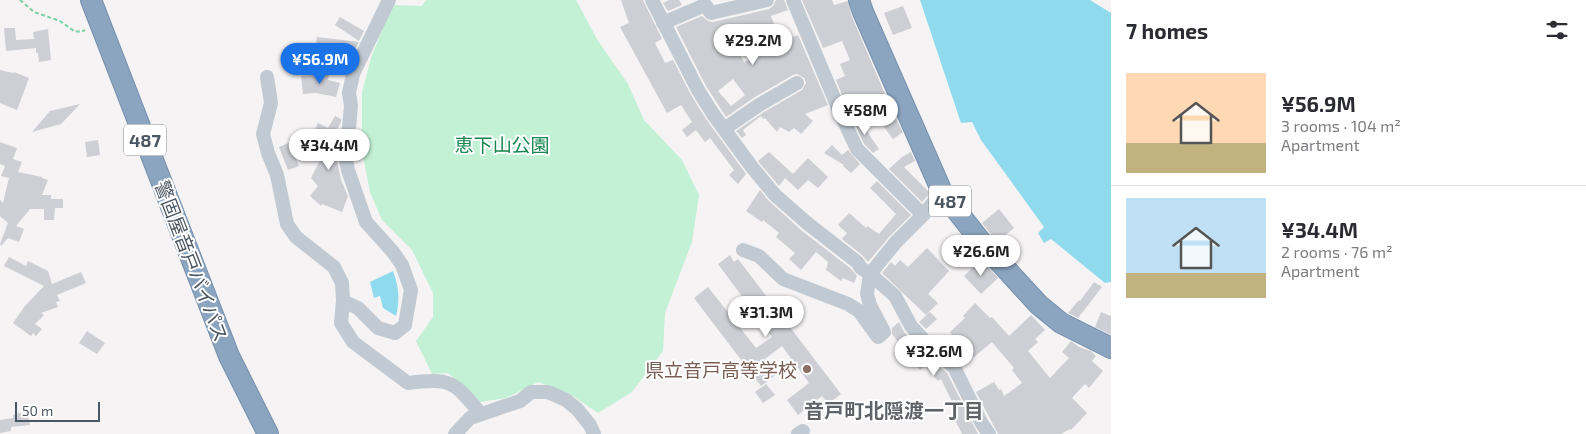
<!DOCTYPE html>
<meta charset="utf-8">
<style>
:root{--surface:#fff;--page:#f2f2f3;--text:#2b2b33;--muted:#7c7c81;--line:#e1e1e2;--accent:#1a73e8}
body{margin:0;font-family:"Exo 2","Noto Sans JP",sans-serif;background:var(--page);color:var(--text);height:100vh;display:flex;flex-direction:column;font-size:19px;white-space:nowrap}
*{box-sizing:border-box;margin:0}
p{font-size:16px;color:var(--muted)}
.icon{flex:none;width:28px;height:28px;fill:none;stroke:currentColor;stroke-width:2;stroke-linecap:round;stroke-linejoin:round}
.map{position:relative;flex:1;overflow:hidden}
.drawer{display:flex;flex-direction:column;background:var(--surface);width:475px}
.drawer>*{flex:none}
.scale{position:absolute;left:15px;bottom:12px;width:85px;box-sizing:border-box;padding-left:5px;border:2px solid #4a5661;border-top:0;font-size:14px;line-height:18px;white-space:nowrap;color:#4a5661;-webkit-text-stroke:4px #fff;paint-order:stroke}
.price{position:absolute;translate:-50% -42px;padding:0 11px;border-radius:18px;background:#fff;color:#222;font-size:16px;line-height:32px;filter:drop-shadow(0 1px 2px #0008)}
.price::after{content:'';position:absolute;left:50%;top:30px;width:15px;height:11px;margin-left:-8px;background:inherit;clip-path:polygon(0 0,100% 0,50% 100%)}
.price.active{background:var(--accent);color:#fff}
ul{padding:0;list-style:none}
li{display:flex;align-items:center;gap:15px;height:125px;padding:0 15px}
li+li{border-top:1px solid var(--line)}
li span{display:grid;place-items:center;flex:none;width:140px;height:100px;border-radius:0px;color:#555}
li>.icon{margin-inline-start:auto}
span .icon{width:60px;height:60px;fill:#fffc;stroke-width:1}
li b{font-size:21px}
h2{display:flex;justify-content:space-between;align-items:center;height:60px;padding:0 15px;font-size:21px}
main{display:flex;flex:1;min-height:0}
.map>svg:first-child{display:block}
.green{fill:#c3f1d5}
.water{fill:#90daee}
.building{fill:#cdcfd5;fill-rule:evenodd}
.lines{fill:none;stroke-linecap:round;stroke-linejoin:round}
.highway-casing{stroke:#7690ad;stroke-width:22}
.path{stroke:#7ad0a6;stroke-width:2;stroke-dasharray:4 2.5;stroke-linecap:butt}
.minor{stroke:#c1cad2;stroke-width:14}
.highway{stroke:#8ba5c1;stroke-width:20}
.education-dot{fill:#8d6e63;stroke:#fff;stroke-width:2}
.labels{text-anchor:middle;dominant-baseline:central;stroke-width:4;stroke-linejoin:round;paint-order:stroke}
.shield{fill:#fff;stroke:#808990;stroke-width:1}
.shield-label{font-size:18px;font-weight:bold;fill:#4a5661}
.park-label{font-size:19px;fill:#17864f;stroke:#fff}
.street-label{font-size:19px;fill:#4a5661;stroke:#fff}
.education-label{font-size:19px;fill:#785e54;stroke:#fff;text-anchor:end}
.neighbourhood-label{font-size:20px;font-weight:bold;fill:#5f6368;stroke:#fff}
</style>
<main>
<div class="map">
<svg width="1111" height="434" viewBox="0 0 1111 434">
<rect width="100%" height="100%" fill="#f5f3f3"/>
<polygon class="green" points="426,0 576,0 598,41 628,84 644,120 682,160 699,195 692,242 665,313 663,351 632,392 598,413 573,396 538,382 506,398 480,402 448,373 432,374 416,341 433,317 433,293 412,250 382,220 370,192 362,150 362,92 371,58 384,25 394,5 422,6"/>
<g class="water">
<polygon points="920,0 1090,0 1111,13 1111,282 1105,283 1051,239 1044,243 1038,233 1044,227 981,140 972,122 961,123"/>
<path d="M393,271C399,287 400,300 396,316L383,308L380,296L374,298L370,282Z"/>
</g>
<g class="building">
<polygon points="621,0 643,0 662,39 655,43 665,63 673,60 691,95 706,119 746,174 738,184 729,175 734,170 710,138 705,142 696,130 687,137 682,130 692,122 681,105 667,113 620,27 629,23"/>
<polygon points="669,0 679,0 682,5 668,11 663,3"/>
<path d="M776,0H784L788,10L771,16L774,24L764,27L773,45L798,35L828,105L805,114L813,121L801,134L794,128L789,132L780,127L777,132L765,118L763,119L761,116L743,130L746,135L742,138L736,131L764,112L802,90L806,83L804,78L797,74L793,75L755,97L726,117L706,86L676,27L702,16L708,21L713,22L769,9L773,6ZM755,37L763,52L744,62L735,45ZM733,79L745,95L731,106L718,91Z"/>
<polygon points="802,0 832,0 834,5 848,1 852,17 888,101 889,101 894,112 893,113 903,132 893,139 862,97 847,107 836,80 845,76 840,64 850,60 842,41 823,48"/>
<polygon points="903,6 912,28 893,35 884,13"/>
<polygon points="340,17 364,31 359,41 335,25"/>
<polygon points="4,28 15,28 16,40 34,39 33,32 48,29 51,60 39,62 38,53 36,53 36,48 6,51"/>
<polygon points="317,37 359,42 351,58 342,55 340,59 315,49"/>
<polygon points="0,70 13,73 14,72 29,78 17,110 0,103"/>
<polygon points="315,70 329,74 328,80 340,83 336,97 316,93 303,94 301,76 314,75"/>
<polygon points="80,104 61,124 32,132 50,111"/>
<polygon points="335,116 341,119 341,122 328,146 335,150 341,180 348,196 342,212 322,204 321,206 310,196 318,186 311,178 323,154 316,150 323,138 313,133 318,123 328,128"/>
<polygon points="856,116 879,149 873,153 864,144 852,117"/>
<polygon points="98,140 100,155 87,157 85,142"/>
<polygon points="0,142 17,148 13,159 22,162 18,172 42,177 42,178 48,180 42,195 51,195 51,199 63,199 63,208 55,208 54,220 44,220 44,209 30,209 16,226 24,229 19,242 8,238 1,246 0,244 8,223 0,216 0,200 3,203 9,178 1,176 5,166 0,164"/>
<polygon points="289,143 299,166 288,170 279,147"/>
<polygon points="832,145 842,155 848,150 860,164 851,173 843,166 844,165 824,153"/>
<polygon points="769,152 793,174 808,158 828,177 818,188 808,180 798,190 785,178 779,186 758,161"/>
<polygon points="911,152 915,161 904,167 930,193 922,202 889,169 902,157"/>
<polygon points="877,181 911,215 890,236 868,262 862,255 842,239 847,233 838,225 849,213 866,228 867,226 879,234 896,214 870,188"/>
<polygon points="760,190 769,201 801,230 850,268 857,276 854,283 843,278 841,281 826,270 828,262 816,252 801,270 789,259 795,253 776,237 779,233 763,220 762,222 746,211"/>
<polygon points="999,209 1014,228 997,242 982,223"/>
<polygon points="927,248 949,271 928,294 938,303 926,315 882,273 891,262 895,266 900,260 908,267"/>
<polygon points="730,255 734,262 738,259 841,394 828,404 822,396 798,415 787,400 809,383 782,346 765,359 777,374 761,386 694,298 708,287 756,348 772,337 718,264"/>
<polygon points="9,257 26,266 28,261 48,271 52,284 81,272 86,283 57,295 60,301 56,302 58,307 41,313 44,315 35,324 42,329 36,336 33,333 31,336 13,323 25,306 44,286 4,266"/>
<polygon points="981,259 998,278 981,294 964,276"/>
<polygon points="1094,282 1102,287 1078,318 1068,313 1079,300 1080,301"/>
<polygon points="975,303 990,318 992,317 1009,336 1031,315 1045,330 1035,339 1038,342 1028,351 1050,378 1069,358 1062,352 1071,341 1079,347 1091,351 1096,356 1092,361 1103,371 1089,388 1085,384 1072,398 1087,413 1071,430 1070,429 1061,434 998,434 976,392 994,382 999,390 1001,389 1004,396 1022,383 1012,370 1014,368 992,342 974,357 972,355 962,364 940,344 952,334 950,332 965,318 963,316"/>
<polygon points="930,312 937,319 926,329 919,322"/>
<polygon points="1101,312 1111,316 1111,335 1095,327"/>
<polygon points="899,322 904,332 924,353 947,373 978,434 962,434 952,414 957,412 941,379 938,381 925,366 920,370 911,360 908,363 898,351 902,347 892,334 892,328"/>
<polygon points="87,331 105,343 97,354 79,343"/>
<polygon points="766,384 775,395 763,403 755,392"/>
<polygon points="27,411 30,425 11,427 11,431 0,433 0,420 13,418 13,415"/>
</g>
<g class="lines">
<defs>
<g id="highway">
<polyline points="91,0 229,356 268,434"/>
<polyline points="859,0 863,12 942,192 983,244 1039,305 1061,323 1111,348"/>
</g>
</defs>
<use href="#highway" class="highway-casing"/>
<polyline class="path" points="20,0 34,12 60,21 74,31 81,32 85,30"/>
<g class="minor">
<path d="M389,0L353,74L349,93L351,106L349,128L344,150L348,170L366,222L393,252L402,265L411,290L405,325L395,333L378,328L358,308L343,301L341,323L353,342L408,383C452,378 453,381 481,414"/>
<polyline points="652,0 698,90 713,114 751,166 775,195 807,223 857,262 861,268 870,274 895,296 911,326 930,347 954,367 982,424 989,434"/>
<polyline points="793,0 842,117 857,149 923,215"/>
<polyline points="663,23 705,5 711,13 767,0"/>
<polyline points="267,77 271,103 263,134 268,153 277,175 287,224 296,237 334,267 342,283 343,301"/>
<polyline points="724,129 759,105 797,83"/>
<polyline points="743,250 759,256 783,279 848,304 859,311 878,337 884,332 870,305 867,294 870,274 896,242 923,215 942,192"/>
<polyline points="455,434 470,418 520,401 531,392 548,392 566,400 577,409 590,425 594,434"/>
<polyline points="798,434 803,431"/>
</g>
<use href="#highway" class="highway"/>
</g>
<circle class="education-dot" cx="807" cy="369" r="5"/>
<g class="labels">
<g class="shield">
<rect x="124" y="124.5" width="42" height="31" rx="4"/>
<rect x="929" y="185.5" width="42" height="31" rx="4"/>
</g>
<g class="shield-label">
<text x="145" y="140">487</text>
<text x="950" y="201">487</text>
</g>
<g class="park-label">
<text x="502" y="144">恵下山公園</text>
</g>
<g class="street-label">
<text transform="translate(192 261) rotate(69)">警固屋音戸バイパス</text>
</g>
<g class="education-label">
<text x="797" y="369">県立音戸高等学校</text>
</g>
<g class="neighbourhood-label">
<text x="894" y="410">音戸町北隠渡一丁目</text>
</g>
</g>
</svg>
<div class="scale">50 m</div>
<b class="price" style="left:753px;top:66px">¥29.2M</b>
<b class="price active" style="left:320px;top:85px">¥56.9M</b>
<b class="price" style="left:865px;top:136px">¥58M</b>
<b class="price" style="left:329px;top:171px">¥34.4M</b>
<b class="price" style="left:981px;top:277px">¥26.6M</b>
<b class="price" style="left:766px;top:338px">¥31.3M</b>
<b class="price" style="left:934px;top:377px">¥32.6M</b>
</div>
<section class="drawer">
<h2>7 homes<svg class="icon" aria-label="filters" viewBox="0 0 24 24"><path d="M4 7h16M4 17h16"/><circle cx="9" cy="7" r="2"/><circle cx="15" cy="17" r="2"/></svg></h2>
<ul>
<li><span style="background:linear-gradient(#ffd9b3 70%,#c2b280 0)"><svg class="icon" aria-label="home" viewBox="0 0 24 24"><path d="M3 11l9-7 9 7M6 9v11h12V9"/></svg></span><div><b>¥56.9M</b><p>3 rooms · 104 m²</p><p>Apartment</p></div></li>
<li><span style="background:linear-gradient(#bfe0f5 75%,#c2b280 0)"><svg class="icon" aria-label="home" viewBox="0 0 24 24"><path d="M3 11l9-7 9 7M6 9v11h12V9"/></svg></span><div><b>¥34.4M</b><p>2 rooms · 76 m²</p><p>Apartment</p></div></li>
</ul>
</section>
</main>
